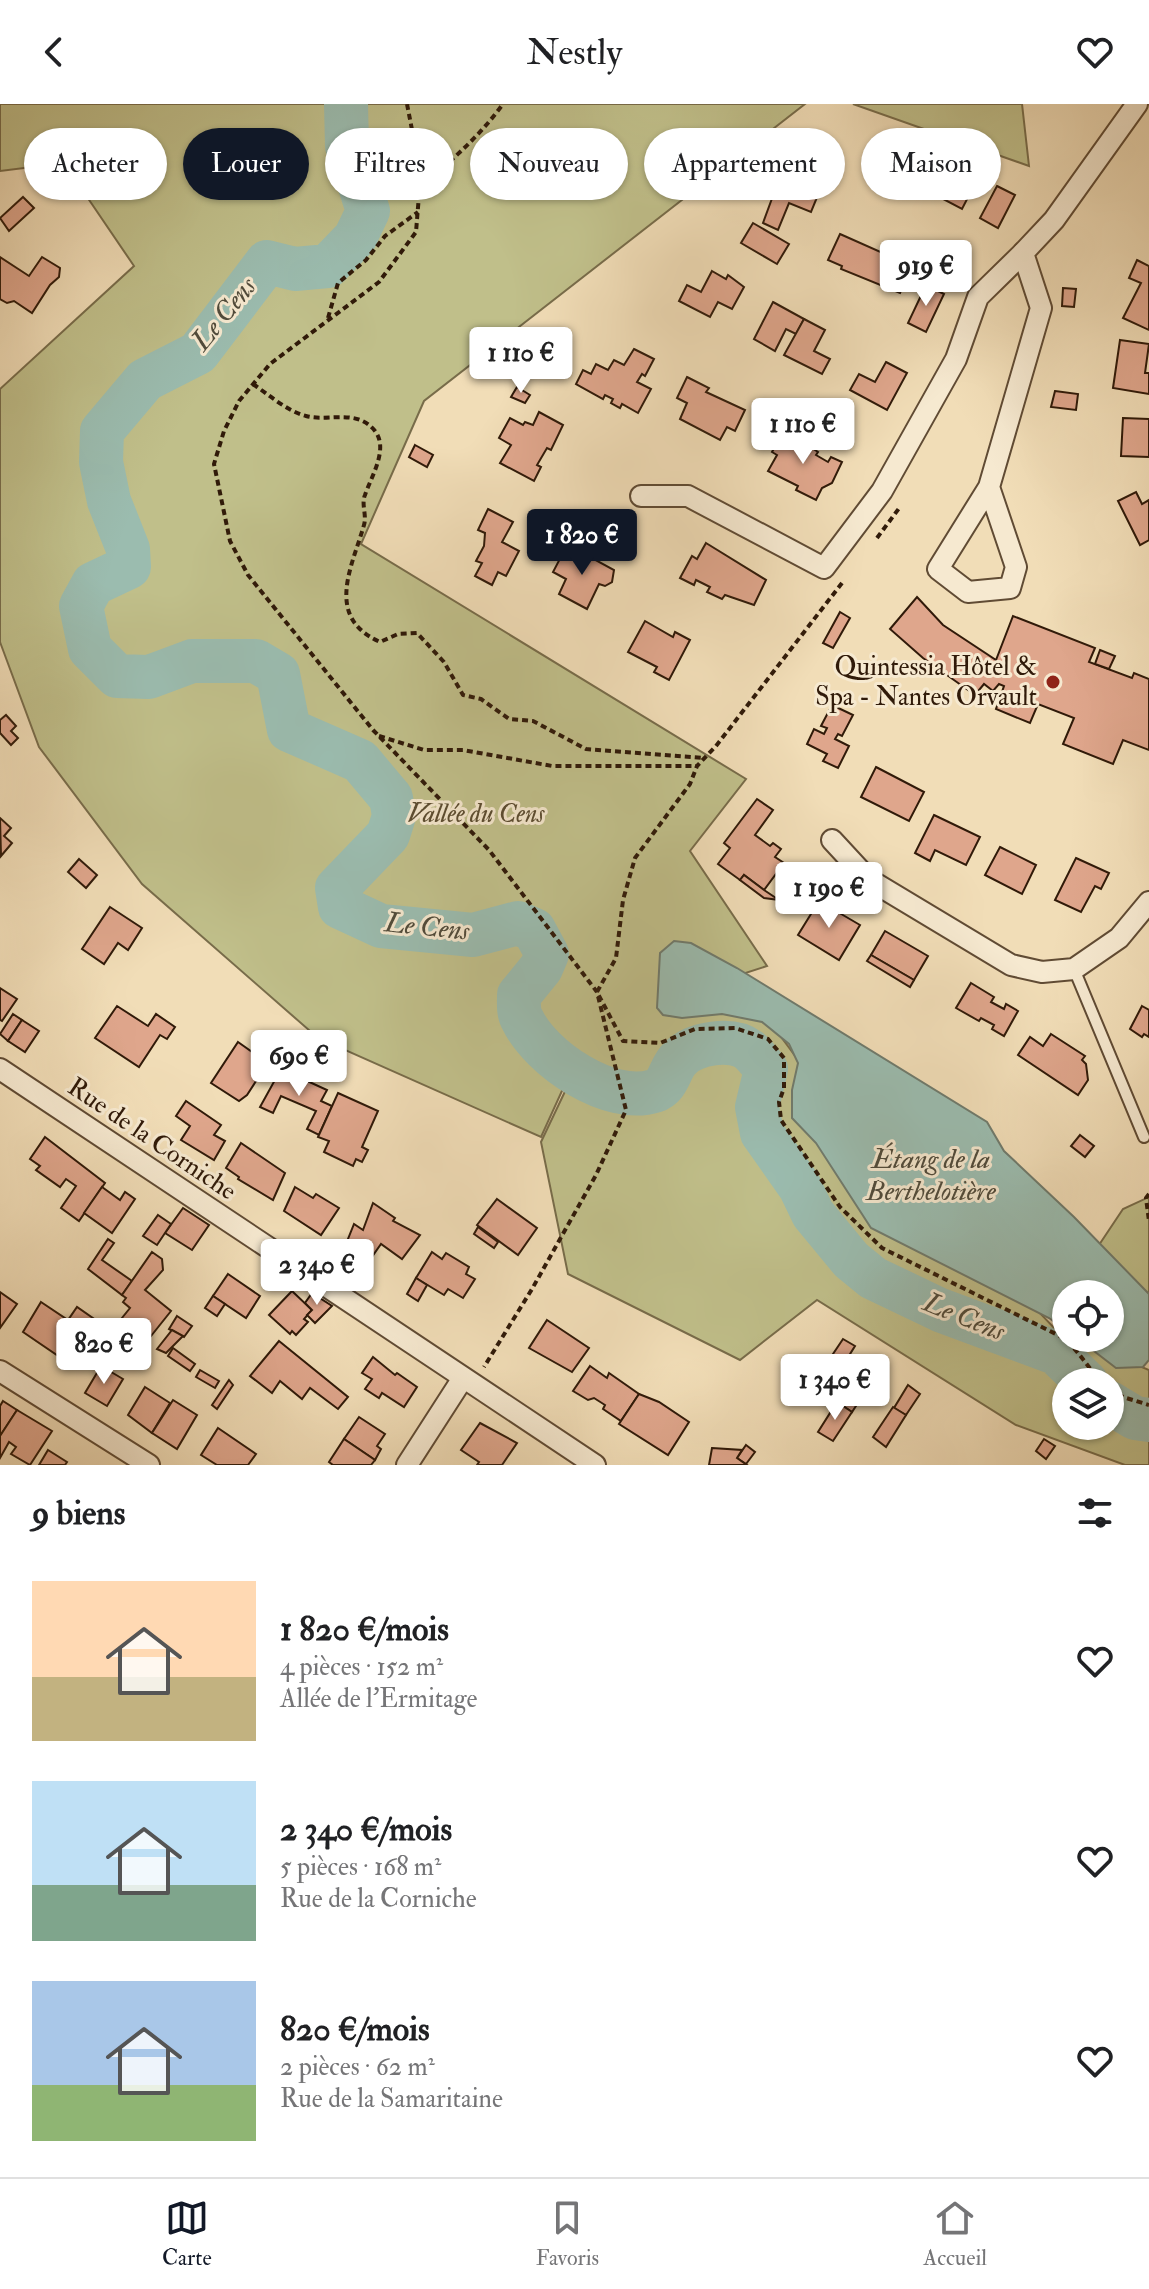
<!DOCTYPE html>
<html lang="fr">
<meta charset="utf-8">
<style>
:root{--surface:#fff;--page:#f2f2f2;--text:#202124;--muted:#757577;--line:#e0e0e0;--accent:#111827}
body{margin:0;font-family:"IM FELL Double Pica",serif;background:var(--page);color:var(--text);height:100vh;display:flex;flex-direction:column;font-size:30px;white-space:nowrap}
*{box-sizing:border-box;margin:0}
p{font-size:26px;color:var(--muted)}
.icon{flex:none;width:44px;height:44px;fill:none;stroke:currentColor;stroke-width:2;stroke-linecap:round;stroke-linejoin:round}
.map{position:relative;height:1361px;overflow:hidden}
.details{display:flex;flex-direction:column;background:var(--surface);flex:1}
.details>*{flex:none}
.hud{position:absolute;left:24px;top:24px;width:1102px;height:72px;display:flex;gap:16px}
.controls{position:absolute;left:1052px;top:1176px;display:grid;gap:16px}
.controls a{display:grid;place-items:center;width:72px;height:72px;border-radius:50%;background:var(--surface);box-shadow:0 2px 6px #0004;font-size:40px}
.price{position:absolute;translate:-50% -68px;padding:0 18px;border-radius:8px;background:#fff;color:#222;font-size:26px;line-height:52px;filter:drop-shadow(0 2px 4px #0008)}
.price::after{content:'';position:absolute;left:50%;top:48px;width:24px;height:18px;margin-left:-12px;background:inherit;clip-path:polygon(0 0,100% 0,50% 100%)}
.price.on{background:var(--accent);color:#fff}
ul{padding:0;list-style:none}
li{display:flex;align-items:center;gap:24px;height:200px;padding:0 32px}
li span{display:grid;place-items:center;flex:none;width:224px;height:160px;border-radius:0px;color:#555}
li>.icon{margin-inline-start:auto}
span .icon{width:96px;height:96px;fill:#fffc;stroke-width:1}
li b{font-size:34px}
h2{display:flex;justify-content:space-between;align-items:center;height:96px;padding:0 32px;font-size:34px}
.tag{padding:0 28px;border-radius:36px;background:var(--surface);box-shadow:0 2px 6px #0004;font-size:28px;line-height:72px}
.tag.on{background:var(--accent);color:#fff}
header{display:flex;justify-content:space-between;align-items:center;height:104px;padding:0 32px;background:var(--surface);font-size:36px;font-weight:600}
.menu{display:flex;justify-content:space-around;align-items:center;height:112px;border-top:2px solid var(--line);background:var(--surface);font-size:22px;color:var(--muted)}
.menu a{display:grid;justify-items:center;gap:4px}
.menu .on{color:var(--accent)}
.map>svg:first-child{display:block}
.green{fill:#c0bf8a;stroke:#786c4a;stroke-width:2;fill-rule:evenodd}
.water{fill:#9bbcaf;stroke:#707b6d;stroke-width:2}
.lines{fill:none;stroke-linecap:round;stroke-linejoin:round}
.river{stroke:#9bbcaf;stroke-width:44}
.building{fill:#dfa68c;stroke:#301a09;stroke-width:2}
.lane-casing{stroke:#604b34;stroke-width:14}
.street-casing{stroke:#604b34;stroke-width:24}
.path{stroke:#301a09;stroke-width:4;stroke-dasharray:6 4;stroke-linecap:butt}
.lane{stroke:#f6e9d0;stroke-width:10}
.street{stroke:#f6e9d0;stroke-width:20}
.poi-dot{fill:#8f2418;stroke:#f6e9d0;stroke-width:3}
.labels{text-anchor:middle;dominant-baseline:central;stroke-width:6;stroke-linejoin:round;paint-order:stroke}
.poi-label{font-size:26px;fill:#301a09;stroke:#f6e9d0;text-anchor:end}
.park-label{font-size:26px;font-style:italic;fill:#5b4c30;stroke:#f6e9d0}
.street-label{font-size:26px;fill:#301a09;stroke:#f6e9d0}
.water-label{font-size:28px;font-style:italic;fill:#504b3b;stroke:#f6e9d0}
</style>
<header><svg class="icon" aria-label="back" viewBox="0 0 24 24"><path d="M15 5l-7 7 7 7"/></svg>Nestly<svg class="icon" aria-label="heart" viewBox="0 0 24 24"><path d="M12 20l-8-8c-3-5 5-10 8-4 3-6 11-1 8 4z"/></svg></header>
<div class="map">
<svg width="1149" height="1361" viewBox="0 0 1149 1361">
<rect width="100%" height="100%" fill="#f1ddb7"/>
<filter id="stains"><feTurbulence type="fractalNoise" baseFrequency=".0025" numOctaves="4"/><feColorMatrix values="0 0 0 0 .2 0 0 0 0 .09 0 0 0 0 .02 0 0 0 .5 -.17"/></filter>
<radialGradient id="worn" r=".72"><stop offset=".6" stop-color="#630" stop-opacity="0"/><stop offset="1" stop-color="#630" stop-opacity=".3"/></radialGradient>
<g class="green">
<path d="M0,0H805L424,297L361,440L746,675L690,747L767,862L736,872L799,957L1057,1227L1066,1231V1234H1073L1149,1266V1361H1125L1016,1321L817,1196L740,1256L568,1170L541,1038L569,979L566,978L541,1033L318,934L142,780L39,643L0,538V285L134,162L64,59L0,67ZM1066,1278H1110V1322H1066Z"/>
<polygon points="853,0 1022,0 1029,62"/>
<polygon points="1149,1093 1149,1208 1087,1159 1123,1105"/>
</g>
<polygon class="water" points="674,837 691,839 737,864 987,1018 1004,1047 1074,1113 1149,1190 1149,1256 1143,1263 1116,1264 1077,1234 1110,1234 1110,1190 1066,1190 1066,1226 1049,1214 871,1124 816,1039 792,1014 792,986 798,959 789,940 762,918 722,910 682,914 663,911 657,904 660,849"/>
<g class="lines">
<g class="river">
<path d="M346,0L347,42L368,107L355,134L328,162L295,165L267,158L198,249L145,276L102,327L101,358L109,397L128,445L129,463L93,480L81,502L90,545L117,572L149,573L192,557H256L278,570L289,626L360,657L391,694L394,712L388,731L337,784L340,803L381,822L473,831L518,819L534,826L547,850L541,864L519,891C519,898 518,909 522,915C541,955 610,1001 654,987C670,982 669,964 680,954C694,939 732,933 749,946C755,951 761,959 766,965L757,1003L762,1029L800,1083L813,1110L851,1156L873,1174L940,1206L1056,1249L1086,1278"/>
<polyline points="1110,1299 1135,1314 1149,1316"/>
</g>
</g>
<g class="building">
<polygon points="944,55 953,59 956,55 982,66 962,105 928,87"/>
<polygon points="898,57 916,66 906,86 888,77"/>
<polygon points="781,70 820,86 811,108 789,99 778,126 763,119"/>
<polygon points="997,82 1015,91 998,124 980,114"/>
<polygon points="23,93 34,104 9,127 0,114"/>
<polygon points="753,119 789,140 777,160 741,139"/>
<polygon points="840,130 912,162 900,189 841,165 842,162 828,156"/>
<polygon points="0,153 29,172 42,153 60,164 59,173 50,181 32,209 14,197 7,199 0,195"/>
<polygon points="1137,156 1149,162 1149,226 1123,214 1141,179 1129,174"/>
<polygon points="712,167 726,175 728,171 744,183 732,205 718,198 710,213 679,197 687,181 701,188"/>
<polygon points="926,181 944,190 926,228 908,219"/>
<polygon points="1063,184 1076,185 1074,203 1062,202"/>
<polygon points="773,198 804,215 796,230 786,225 775,247 754,235"/>
<polygon points="804,215 825,226 814,247 830,255 822,270 784,251"/>
<polygon points="1120,236 1149,240 1145,269 1149,269 1149,290 1113,284"/>
<polygon points="634,245 654,255 645,272 642,270 637,278 651,285 638,309 622,300 620,304 611,299 613,295 605,291 603,295 576,280 583,266 591,270 596,260 608,266 614,256 624,261"/>
<polygon points="886,258 907,269 887,306 850,286 859,270 875,278"/>
<polygon points="687,273 709,284 706,288 745,306 735,327 727,323 720,336 680,315 687,299 677,294"/>
<polygon points="517,283 530,291 525,299 511,293"/>
<polygon points="1055,287 1078,290 1076,306 1051,303"/>
<polygon points="539,308 563,321 551,346 547,344 537,361 541,363 534,377 500,359 511,341 499,334 510,314 523,321 525,318 533,321"/>
<polygon points="1123,314 1149,315 1149,353 1121,352"/>
<polygon points="783,328 806,340 818,348 816,351 828,358 831,353 842,358 832,379 822,384 816,396 796,386 798,382 768,367 777,351 772,348"/>
<polygon points="415,341 433,351 427,363 409,353"/>
<polygon points="1136,388 1142,400 1149,396 1149,436 1140,441 1118,397"/>
<polygon points="488,405 513,418 502,438 519,447 506,472 498,468 492,481 475,472 482,459 476,457 484,442 485,429 478,426"/>
<polygon points="706,439 766,476 754,501 725,491 722,495 707,488 710,483 696,476 694,481 680,474 692,452 697,455"/>
<polygon points="564,447 577,453 581,448 614,466 612,478 605,482 599,480 587,505 559,490 566,475 553,468"/>
<polygon points="917,493 943,521 996,556 1013,512 1095,544 1089,558 1132,574 1134,569 1149,575 1149,646 1123,636 1113,660 1063,640 1074,614 1038,600 1030,619 996,605 1004,582 999,580 993,587 984,580 975,591 923,554 890,525"/>
<polygon points="840,508 850,514 833,544 823,539"/>
<polygon points="645,517 673,533 675,528 690,536 669,576 654,568 657,563 628,548"/>
<polygon points="1100,546 1115,552 1109,565 1095,560"/>
<polygon points="832,601 853,611 842,632 838,630 835,635 849,642 838,664 823,657 827,650 807,640 814,625 824,630 827,624 821,622"/>
<polygon points="6,611 16,622 11,627 18,634 11,641 0,629 0,616"/>
<polygon points="876,663 924,688 909,717 861,693"/>
<polygon points="757,695 773,706 755,731 770,742 773,739 781,745 775,753 784,759 764,786 744,771 740,776 718,760 730,744 724,739"/>
<polygon points="934,711 980,733 966,761 935,746 930,757 915,749"/>
<polygon points="0,714 11,724 4,732 12,739 1,752"/>
<polygon points="1000,743 1036,761 1022,790 985,771"/>
<polygon points="1076,754 1109,769 1101,785 1095,782 1081,808 1055,796"/>
<polygon points="79,755 97,771 86,784 68,768"/>
<polygon points="744,771 764,786 779,796 764,794 740,776"/>
<polygon points="819,797 860,821 839,856 798,831"/>
<polygon points="110,803 142,824 128,846 118,839 104,860 82,845"/>
<polygon points="885,827 928,852 914,876 871,851"/>
<polygon points="871,851 914,876 910,883 867,857"/>
<polygon points="971,879 994,893 991,898 1004,905 1006,900 1018,907 1004,932 992,925 994,921 981,914 979,917 956,904"/>
<polygon points="0,884 17,895 2,917 0,916"/>
<polygon points="117,902 148,922 156,910 175,923 167,935 160,931 139,963 95,934"/>
<polygon points="1142,902 1149,906 1149,933 1144,930 1142,933 1130,925"/>
<polygon points="13,910 22,916 8,937 0,930"/>
<polygon points="22,916 39,927 25,948 8,937"/>
<polygon points="1051,930 1085,952 1082,956 1086,960 1088,976 1078,991 1018,951 1030,933 1043,942"/>
<polygon points="238,938 262,955 254,967 260,971 247,991 239,997 211,979"/>
<polygon points="260,942 274,951 260,971 254,967 262,955 255,950"/>
<polygon points="281,965 327,986 321,997 332,1002 319,1031 307,1025 316,1007 281,992 273,1009 260,1003"/>
<polygon points="338,989 378,1007 362,1043 368,1046 362,1058 356,1055 353,1062 324,1048 329,1037 318,1033"/>
<polygon points="186,997 221,1021 214,1031 225,1037 214,1056 181,1036 190,1022 176,1012"/>
<polygon points="1080,1031 1094,1042 1085,1053 1071,1042"/>
<polygon points="45,1033 105,1079 79,1117 61,1104 76,1082 66,1075 60,1083 36,1066 40,1062 30,1055"/>
<polygon points="241,1039 285,1069 273,1096 238,1075 239,1073 226,1064"/>
<polygon points="102,1083 120,1096 125,1088 135,1095 112,1129 84,1109"/>
<polygon points="295,1083 313,1094 316,1090 339,1104 321,1131 284,1107"/>
<polygon points="497,1095 537,1124 518,1151 477,1121"/>
<polygon points="373,1099 395,1114 393,1117 420,1131 402,1155 381,1140 367,1160 346,1140 354,1120 363,1126"/>
<polygon points="183,1104 209,1121 192,1146 165,1129"/>
<polygon points="158,1111 171,1120 157,1141 143,1132"/>
<polygon points="478,1123 498,1138 494,1144 474,1130"/>
<polygon points="108,1135 114,1139 102,1156 132,1177 122,1191 88,1165"/>
<polygon points="152,1148 162,1155 163,1166 145,1186 171,1207 151,1232 122,1214 130,1204 123,1198 126,1194 122,1191"/>
<polygon points="432,1148 442,1155 446,1149 469,1163 466,1170 475,1175 463,1194 448,1185 444,1191 416,1174"/>
<polygon points="228,1170 260,1192 246,1214 213,1192"/>
<polygon points="416,1174 427,1181 418,1197 407,1190"/>
<polygon points="292,1187 312,1206 304,1215 308,1218 296,1231 292,1227 290,1230 269,1211"/>
<polygon points="0,1188 17,1200 0,1224"/>
<polygon points="312,1189 332,1202 315,1219 307,1211 312,1206 305,1199"/>
<polygon points="213,1192 225,1200 217,1212 205,1204"/>
<polygon points="41,1198 68,1216 77,1203 100,1219 73,1262 23,1228"/>
<polygon points="177,1212 192,1222 184,1233 169,1225"/>
<polygon points="547,1216 589,1244 572,1268 529,1244"/>
<polygon points="112,1224 131,1235 121,1250 103,1239"/>
<polygon points="172,1226 183,1232 166,1249 157,1245"/>
<polygon points="843,1235 855,1242 845,1258 833,1250"/>
<polygon points="279,1237 348,1293 338,1305 310,1284 302,1295 280,1277 272,1289 250,1272"/>
<polygon points="173,1244 195,1260 190,1267 168,1252"/>
<polygon points="373,1253 395,1271 397,1269 417,1283 404,1303 382,1289 379,1294 365,1285 372,1275 362,1269"/>
<polygon points="836,1257 849,1266 852,1262 873,1276 852,1308 837,1298 843,1290 822,1276"/>
<polygon points="101,1262 123,1275 107,1302 85,1289"/>
<polygon points="590,1262 607,1274 609,1269 639,1290 621,1317 603,1305 605,1301 594,1294 588,1296 573,1287"/>
<polygon points="200,1266 219,1277 215,1284 196,1273"/>
<polygon points="229,1276 233,1281 217,1305 212,1301"/>
<polygon points="908,1281 920,1290 906,1311 894,1304"/>
<polygon points="145,1283 170,1299 152,1329 128,1311"/>
<polygon points="639,1290 659,1298 689,1318 668,1351 619,1320"/>
<polygon points="173,1296 197,1311 177,1345 152,1329"/>
<polygon points="3,1297 17,1306 0,1332 0,1302"/>
<polygon points="837,1298 852,1308 833,1337 818,1328"/>
<polygon points="893,1303 906,1311 886,1343 873,1333"/>
<polygon points="17,1306 52,1327 30,1361 11,1350 16,1343 9,1338 0,1354 0,1332"/>
<polygon points="359,1313 385,1330 377,1342 381,1345 375,1356 344,1335"/>
<polygon points="480,1319 517,1339 502,1361 477,1361 479,1358 461,1346"/>
<polygon points="218,1324 256,1350 248,1361 217,1361 201,1351"/>
<polygon points="344,1335 375,1356 371,1361 333,1361 329,1358"/>
<polygon points="1044,1335 1055,1342 1046,1355 1036,1347"/>
<polygon points="746,1341 755,1348 746,1360 737,1354"/>
<polygon points="712,1344 742,1346 737,1354 747,1361 709,1361"/>
<polygon points="48,1346 67,1358 65,1361 39,1361"/>
</g>
<g class="lines">
<defs>
<polyline id="lane" points="1074,865 1144,1033"/>
<g id="street">
<polyline points="989,383 1016,463 1010,484 968,488 938,465 989,383 1041,204 1023,149 1054,116 1137,0"/>
<polyline points="641,392 688,392 824,464 882,387 956,255 978,193 1023,149"/>
<polyline points="832,736 868,775 1011,861 1042,868 1074,865 1119,834 1149,798"/>
<polyline points="0,965 595,1361"/>
<polyline points="0,1267 149,1361"/>
<polyline points="407,1361 463,1274"/>
</g>
</defs>
<use href="#lane" class="lane-casing"/>
<use href="#street" class="street-casing"/>
<g class="path">
<polyline points="407,0 414,36 419,91 416,128 379,178 270,260 239,297 224,327 214,360 230,437 248,471 373,626 489,746 597,888 626,1006 596,1071 532,1185 484,1263"/>
<path d="M419,84C450,58 479,33 503,0"/>
<polyline points="328,214 338,179 366,156 385,132 418,108"/>
<path d="M253,280C269,291 287,307 306,312C328,318 357,304 375,327C389,345 371,373 365,391C361,400 367,411 364,421C352,463 324,513 380,538L398,530L417,529L444,558L463,591L481,595L509,615L533,617L586,645L704,654"/>
<polyline points="877,434 900,403"/>
<path d="M842,479L716,642L697,662L690,680L635,754L623,796L616,854L597,888L623,937L660,939L695,925L735,924L768,935L784,954V984L779,998L781,1016L840,1103L882,1144L1064,1234C1079,1247 1088,1265 1103,1278"/>
<polyline points="379,632 424,646 463,646 552,662 697,662"/>
<polyline points="1149,1090 1146,1094 1149,1117"/>
<polyline points="1110,1284 1123,1293 1149,1301"/>
</g>
<use href="#lane" class="lane"/>
<use href="#street" class="street"/>
</g>
<circle class="poi-dot" cx="1053" cy="578" r="8"/>
<g class="labels">
<g class="poi-label">
<text x="1037" y="563">Quintessia Hôtel &amp;<tspan x="1037" dy="30">Spa - Nantes Orvault</tspan></text>
</g>
<g class="park-label">
<text x="476" y="710">Vallée du Cens</text>
</g>
<g class="street-label">
<text transform="translate(152 1035) rotate(34)">Rue de la Corniche</text>
</g>
<g class="water-label">
<text transform="translate(224 210) rotate(-51)">Le Cens</text>
<text transform="translate(427 823) rotate(6)">Le Cens</text>
<text x="931" y="1055">Étang de la<tspan x="931" dy="32">Berthelotière</tspan></text>
<text transform="translate(964 1213) rotate(22)">Le Cens</text>
</g>
</g>
<rect width="100%" height="100%" filter="url(#stains)"/>
<rect width="100%" height="100%" fill="url(#worn)"/>
</svg>
<div class="controls">
<a><svg class="icon" aria-label="locate" viewBox="0 0 24 24"><circle cx="12" cy="12" r="6"/><path d="M12 2v4M12 18v4M2 12h4M18 12h4"/></svg></a>
<a><svg class="icon" aria-label="layers" viewBox="0 0 24 24"><path d="M12 4l9 5-9 5-9-5zM3 14l9 5 9-5"/></svg></a>
</div>
<b class="price" style="left:926px;top:204px">919 €</b>
<b class="price" style="left:521px;top:291px">1 110 €</b>
<b class="price" style="left:803px;top:362px">1 110 €</b>
<b class="price on" style="left:582px;top:473px">1 820 €</b>
<b class="price" style="left:829px;top:826px">1 190 €</b>
<b class="price" style="left:299px;top:994px">690 €</b>
<b class="price" style="left:317px;top:1203px">2 340 €</b>
<b class="price" style="left:104px;top:1282px">820 €</b>
<b class="price" style="left:835px;top:1318px">1 340 €</b>
<div class="hud">
<a class="tag">Acheter</a>
<a class="tag on">Louer</a>
<a class="tag">Filtres</a>
<a class="tag">Nouveau</a>
<a class="tag">Appartement</a>
<a class="tag">Maison</a>
</div>
</div>
<section class="details">
<h2>9 biens<svg class="icon" aria-label="filters" viewBox="0 0 24 24"><path d="M4 7h16M4 17h16"/><circle cx="9" cy="7" r="2"/><circle cx="15" cy="17" r="2"/></svg></h2>
<ul>
<li><span style="background:linear-gradient(#ffd9b3 60%,#c2b280 0)"><svg class="icon" aria-label="home" viewBox="0 0 24 24"><path d="M3 11l9-7 9 7M6 9v11h12V9"/></svg></span><div><b>1 820 €/mois</b><p>4 pièces · 152 m²</p><p>Allée de l'Ermitage</p></div><svg class="icon" aria-label="heart" viewBox="0 0 24 24"><path d="M12 20l-8-8c-3-5 5-10 8-4 3-6 11-1 8 4z"/></svg></li>
<li><span style="background:linear-gradient(#bfe0f5 65%,#7fa58c 0)"><svg class="icon" aria-label="home" viewBox="0 0 24 24"><path d="M3 11l9-7 9 7M6 9v11h12V9"/></svg></span><div><b>2 340 €/mois</b><p>5 pièces · 168 m²</p><p>Rue de la Corniche</p></div><svg class="icon" aria-label="heart" viewBox="0 0 24 24"><path d="M12 20l-8-8c-3-5 5-10 8-4 3-6 11-1 8 4z"/></svg></li>
<li><span style="background:linear-gradient(#a9c7e8 65%,#8fb573 0)"><svg class="icon" aria-label="home" viewBox="0 0 24 24"><path d="M3 11l9-7 9 7M6 9v11h12V9"/></svg></span><div><b>820 €/mois</b><p>2 pièces · 62 m²</p><p>Rue de la Samaritaine</p></div><svg class="icon" aria-label="heart" viewBox="0 0 24 24"><path d="M12 20l-8-8c-3-5 5-10 8-4 3-6 11-1 8 4z"/></svg></li>
</ul>
</section>
<nav class="menu">
<a class="on"><svg class="icon" aria-label="map" viewBox="0 0 24 24"><path d="M3 6l6-2 6 2 6-2v14l-6 2-6-2-6 2zM9 4v14M15 6v14"/></svg>Carte</a>
<a><svg class="icon" aria-label="saved" viewBox="0 0 24 24"><path d="M7 4h10v16l-5-4-5 4z"/></svg>Favoris</a>
<a><svg class="icon" aria-label="home" viewBox="0 0 24 24"><path d="M3 11l9-7 9 7M6 9v11h12V9"/></svg>Accueil</a>
</nav>
